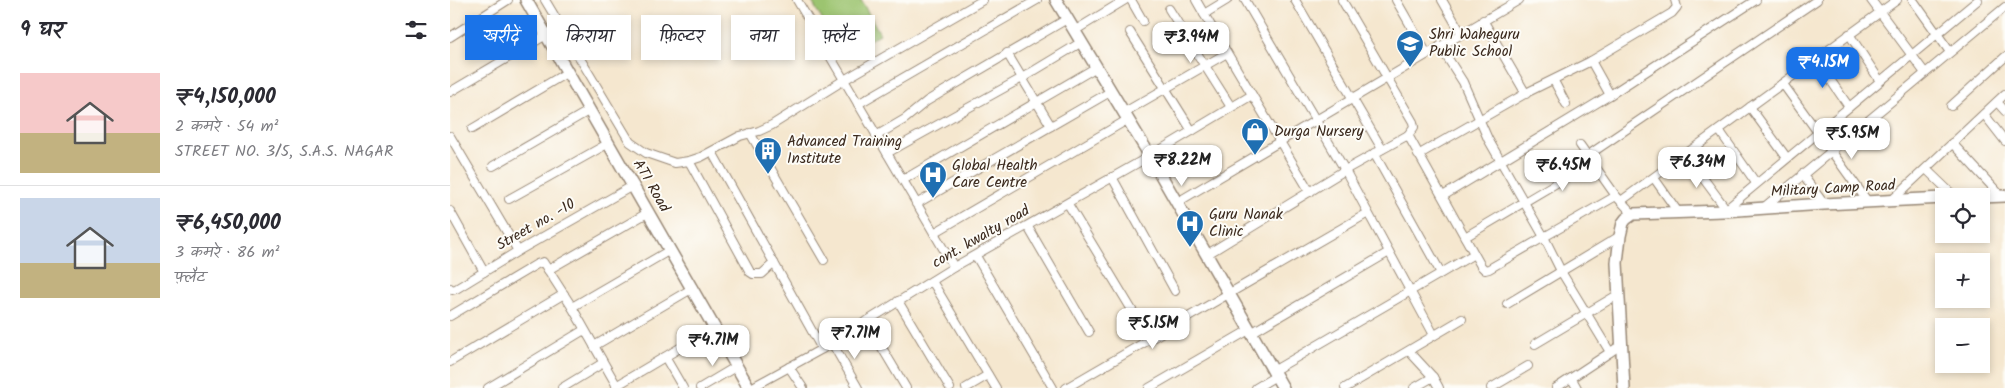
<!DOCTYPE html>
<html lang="hi">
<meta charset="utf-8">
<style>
:root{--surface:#fff;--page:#f2f2f3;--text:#2b2b33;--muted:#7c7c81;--line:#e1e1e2;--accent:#1a73e8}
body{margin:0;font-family:Kalam,"Playpen Sans Deva",sans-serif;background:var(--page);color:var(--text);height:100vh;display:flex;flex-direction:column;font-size:19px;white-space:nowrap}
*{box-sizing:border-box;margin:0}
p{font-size:16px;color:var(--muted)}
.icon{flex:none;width:28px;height:28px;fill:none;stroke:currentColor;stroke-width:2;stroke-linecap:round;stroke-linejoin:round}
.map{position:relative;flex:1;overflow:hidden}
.details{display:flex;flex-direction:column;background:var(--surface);width:450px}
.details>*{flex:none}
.banner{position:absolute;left:15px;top:15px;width:475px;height:45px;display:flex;gap:10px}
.fabs{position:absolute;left:1485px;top:188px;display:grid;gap:10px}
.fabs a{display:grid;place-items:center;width:55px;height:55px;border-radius:0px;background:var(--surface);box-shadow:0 2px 8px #0003;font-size:25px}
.price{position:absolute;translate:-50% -42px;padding:0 11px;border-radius:10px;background:#fff;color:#222;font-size:16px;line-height:32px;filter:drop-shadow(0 1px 2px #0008)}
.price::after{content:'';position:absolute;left:50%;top:30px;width:15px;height:11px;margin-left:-8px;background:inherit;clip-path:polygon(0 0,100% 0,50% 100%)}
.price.current{background:var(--accent);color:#fff}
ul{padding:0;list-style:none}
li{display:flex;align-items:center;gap:15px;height:125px;padding:0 20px}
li+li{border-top:1px solid var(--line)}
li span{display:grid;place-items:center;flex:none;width:140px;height:100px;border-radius:0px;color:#555}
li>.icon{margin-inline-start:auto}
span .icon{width:60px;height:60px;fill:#fffc;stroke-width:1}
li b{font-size:21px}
h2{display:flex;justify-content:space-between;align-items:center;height:60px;padding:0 20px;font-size:21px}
.tag{padding:0 18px;border-radius:0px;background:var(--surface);box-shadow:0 2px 8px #0003;font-size:18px;line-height:45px}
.tag.current{background:var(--accent);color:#fff}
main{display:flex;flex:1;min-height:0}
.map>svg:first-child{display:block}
.green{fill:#9cc46f;stroke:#6c7746}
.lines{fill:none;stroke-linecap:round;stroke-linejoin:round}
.street-casing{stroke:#988876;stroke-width:10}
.secondary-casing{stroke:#988876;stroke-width:14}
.street{stroke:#fff;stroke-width:8}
.secondary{stroke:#fff;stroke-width:11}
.labels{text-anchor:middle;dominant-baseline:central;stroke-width:4;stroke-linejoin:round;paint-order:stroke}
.poi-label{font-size:15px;fill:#3b2a1e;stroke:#fdfcf7;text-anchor:start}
.street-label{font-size:15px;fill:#3b2a1e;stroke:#fdfcf7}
</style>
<main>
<section class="details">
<h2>9 घर<svg class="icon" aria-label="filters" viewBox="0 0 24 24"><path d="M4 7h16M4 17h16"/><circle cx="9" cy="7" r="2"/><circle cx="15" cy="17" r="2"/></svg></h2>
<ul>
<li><span style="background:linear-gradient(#f6c9c9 60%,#c2b280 0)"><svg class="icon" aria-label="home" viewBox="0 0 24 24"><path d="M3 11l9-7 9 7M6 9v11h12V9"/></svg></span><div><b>₹4,150,000</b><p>2 कमरे · 54 m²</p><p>STREET NO. 3/5, S.A.S. NAGAR</p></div></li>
<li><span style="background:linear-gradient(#c9d6e8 65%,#c2b280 0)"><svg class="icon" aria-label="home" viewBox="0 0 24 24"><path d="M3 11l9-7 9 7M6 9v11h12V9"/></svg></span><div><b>₹6,450,000</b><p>3 कमरे · 86 m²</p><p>फ़्लैट</p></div></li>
</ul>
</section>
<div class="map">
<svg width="1555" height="388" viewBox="0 0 1555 388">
<rect width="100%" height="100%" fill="#fdfcf7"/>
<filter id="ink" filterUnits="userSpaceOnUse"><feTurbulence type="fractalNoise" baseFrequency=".02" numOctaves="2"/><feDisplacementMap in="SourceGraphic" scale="10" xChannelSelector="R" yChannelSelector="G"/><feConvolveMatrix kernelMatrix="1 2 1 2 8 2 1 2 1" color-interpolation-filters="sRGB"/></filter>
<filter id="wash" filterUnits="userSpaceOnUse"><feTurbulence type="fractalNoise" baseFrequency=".0096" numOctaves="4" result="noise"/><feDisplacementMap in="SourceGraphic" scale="20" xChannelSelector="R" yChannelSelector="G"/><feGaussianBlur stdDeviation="1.12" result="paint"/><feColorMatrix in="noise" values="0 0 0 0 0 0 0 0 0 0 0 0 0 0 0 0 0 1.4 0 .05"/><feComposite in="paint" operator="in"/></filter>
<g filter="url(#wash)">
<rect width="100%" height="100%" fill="#f5e7cf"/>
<polygon class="green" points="361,0 411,0 430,34 392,55"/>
</g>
<g filter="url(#ink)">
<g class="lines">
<defs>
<g id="street">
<polyline points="95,0 180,142 196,153 225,163 239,161 251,157 290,136 309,131 322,125 394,80 533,0"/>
<polyline points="347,0 504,267"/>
<polyline points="681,0 693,21"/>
<polyline points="746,0 754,14"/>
<polyline points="777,0 754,14 860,192"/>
<polyline points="795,0 895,170 984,335"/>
<polyline points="845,0 932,149"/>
<polyline points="892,0 963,122 964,127 958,135"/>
<polyline points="946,0 977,54"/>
<polyline points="992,0 1011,33"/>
<polyline points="1421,0 1475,73"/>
<polyline points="1463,0 1500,52"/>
<polyline points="719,9 781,107"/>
<polyline points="1033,20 1076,94"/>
<polyline points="624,31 675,0"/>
<polyline points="680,32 742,131"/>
<polyline points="1399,34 1430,81"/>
<polyline points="0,37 58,0"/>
<polyline points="990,46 1013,82 1038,139 1094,237 1166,196"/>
<polyline points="557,53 601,126"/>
<polyline points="1366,59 1399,107"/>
<polyline points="1141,61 1160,95"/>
<polyline points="1104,81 1116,104"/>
<polyline points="1333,84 1418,202"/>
<polyline points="0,92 96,35"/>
<polyline points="1547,102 1555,111"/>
<polyline points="408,104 587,0"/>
<polyline points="1501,106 1555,57"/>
<polyline points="1300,107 1337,158"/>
<polyline points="673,113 777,53"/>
<polyline points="1534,114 1555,141"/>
<polyline points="22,129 118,72"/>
<polyline points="1269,130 1306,183"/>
<polyline points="300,133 374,260"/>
<polyline points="0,136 68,251"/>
<polyline points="426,136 455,119 477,101 499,88 617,19"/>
<polyline points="1502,143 1551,196"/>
<polyline points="1130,145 1166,196 1183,214"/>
<polyline points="262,152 372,349"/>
<polyline points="437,153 572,78 630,43"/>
<polyline points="924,153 991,273"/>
<polyline points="968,155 1078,92 1141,61 1222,13 1227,7 1225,0"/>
<polyline points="1236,155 1276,209"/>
<polyline points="1137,156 1367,0"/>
<polyline points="239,161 300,272 303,274 312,274 324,263"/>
<polyline points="43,166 140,110"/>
<polyline points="1476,169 1504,196"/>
<polyline points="1352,174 1374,204"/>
<polyline points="662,177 725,291"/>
<polyline points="1204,178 1228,212"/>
<polyline points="453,180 645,68"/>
<polyline points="993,196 1160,95 1306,0"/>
<polyline points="59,199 159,143"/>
<polyline points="1171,201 1447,0"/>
<polyline points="1441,201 1555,94"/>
<polyline points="726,203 1069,0"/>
<polyline points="466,204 660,92"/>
<polyline points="618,204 685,315"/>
<polyline points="1313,208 1555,7"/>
<polyline points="0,211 34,272"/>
<polyline points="1274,211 1528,0"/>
<polyline points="578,227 639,332"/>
<polyline points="484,233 677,120"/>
<polyline points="1015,237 1142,162"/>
<polyline points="756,255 895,170 958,135 1031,266 1035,270 1039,269 1094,237 1112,273 1160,352"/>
<polyline points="526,256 603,388"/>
<polyline points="98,270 199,212"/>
<polyline points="482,281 546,388"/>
<polyline points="0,288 2,290 6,289 68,251 184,185"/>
<polyline points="448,301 500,388"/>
<polyline points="1057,304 1170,236"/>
<polyline points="122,307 220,250"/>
<polyline points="0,316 87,264 93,262 122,307 168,388"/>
<polyline points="416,321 456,388"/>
<polyline points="801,333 939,252"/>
<polyline points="382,343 408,388"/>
<polyline points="1085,344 1169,294"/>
<polyline points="144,346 243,288"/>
<polyline points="959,351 983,377 989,388"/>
<polyline points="215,357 233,388"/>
<polyline points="0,362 114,294"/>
<polyline points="339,367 353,388"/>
<polyline points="823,371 1024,254"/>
<polyline points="1122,379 1127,388"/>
<polyline points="166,386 265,327"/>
<polyline points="38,388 134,330"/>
<polyline points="112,388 153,363"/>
<polyline points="250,388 287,366"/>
<polyline points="301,388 372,349 504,267 700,156 802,95"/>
<polyline points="516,388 538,375"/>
<polyline points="616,388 918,213"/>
<polyline points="699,388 799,330"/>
<polyline points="806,388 826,376"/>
<polyline points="895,388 1012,319"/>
<polyline points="964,388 983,377"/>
<polyline points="1041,388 1078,366"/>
<polyline points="1106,388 1168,347"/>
</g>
<g id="secondary">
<polyline points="76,0 299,388"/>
<polyline points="606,0 700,156 833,388"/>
<polyline points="1531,197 1555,196"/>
<polyline points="1174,388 1167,263 1170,236 1173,223 1176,219 1183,214 1273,211 1374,204 1494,198"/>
</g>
</defs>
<use href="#street" class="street-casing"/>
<use href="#secondary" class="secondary-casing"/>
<use href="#street" class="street"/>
<use href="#secondary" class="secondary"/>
</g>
</g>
<defs>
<symbol id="school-pin" viewBox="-11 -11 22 30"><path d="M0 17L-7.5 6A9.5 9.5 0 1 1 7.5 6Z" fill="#1f6fb2" stroke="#fdfcf7"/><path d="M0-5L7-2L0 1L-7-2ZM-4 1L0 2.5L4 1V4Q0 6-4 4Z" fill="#fff"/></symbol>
<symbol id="shop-pin" viewBox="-11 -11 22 30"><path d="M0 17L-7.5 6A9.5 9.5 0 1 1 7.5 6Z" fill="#1f6fb2" stroke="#fdfcf7"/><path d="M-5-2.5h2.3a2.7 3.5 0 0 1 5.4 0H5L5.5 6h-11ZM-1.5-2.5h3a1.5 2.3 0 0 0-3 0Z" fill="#fff"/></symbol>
<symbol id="building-pin" viewBox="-11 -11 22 30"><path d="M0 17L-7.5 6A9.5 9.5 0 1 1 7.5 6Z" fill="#1f6fb2" stroke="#fdfcf7"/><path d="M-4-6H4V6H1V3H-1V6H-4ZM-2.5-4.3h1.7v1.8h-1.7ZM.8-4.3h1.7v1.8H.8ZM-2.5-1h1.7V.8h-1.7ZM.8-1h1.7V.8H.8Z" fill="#fff"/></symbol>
<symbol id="hospital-pin" viewBox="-11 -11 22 30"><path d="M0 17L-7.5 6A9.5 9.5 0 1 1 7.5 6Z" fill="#1f6fb2" stroke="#fdfcf7"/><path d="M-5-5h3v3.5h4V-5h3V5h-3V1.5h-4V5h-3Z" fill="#fff"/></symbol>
</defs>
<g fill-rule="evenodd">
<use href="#school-pin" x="944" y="28" width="32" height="43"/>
<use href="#shop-pin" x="789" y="116" width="32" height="43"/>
<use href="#building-pin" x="302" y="135" width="32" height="43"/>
<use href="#hospital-pin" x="467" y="159" width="32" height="43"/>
<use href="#hospital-pin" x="724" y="208" width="32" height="43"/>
</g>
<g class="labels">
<g class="poi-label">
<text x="979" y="35">Shri Waheguru<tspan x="979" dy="17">Public School</tspan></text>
<text x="824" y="132">Durga Nursery</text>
<text x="337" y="142">Advanced Training<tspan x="337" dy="17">Institute</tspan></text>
<text x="502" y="166">Global Health<tspan x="502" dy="17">Care Centre</tspan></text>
<text x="759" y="215">Guru Nanak<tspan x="759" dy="17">Clinic</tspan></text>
</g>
<g class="street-label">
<text transform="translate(201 186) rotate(60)">ATI Road</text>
<text transform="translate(1383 189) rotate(-3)">Military Camp Road</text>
<text transform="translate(86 225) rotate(-30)">Street no. -10</text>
<text transform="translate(531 237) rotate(-30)">cont. kwalty road</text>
</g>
</g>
</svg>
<div class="fabs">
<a><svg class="icon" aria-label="locate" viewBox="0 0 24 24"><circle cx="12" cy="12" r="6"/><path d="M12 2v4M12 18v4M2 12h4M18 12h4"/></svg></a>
<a>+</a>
<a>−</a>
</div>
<b class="price" style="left:741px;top:64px">₹3.94M</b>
<b class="price current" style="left:1373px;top:89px">₹4.15M</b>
<b class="price" style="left:1402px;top:160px">₹5.95M</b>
<b class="price" style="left:732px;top:187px">₹8.22M</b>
<b class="price" style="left:1247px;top:189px">₹6.34M</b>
<b class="price" style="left:1113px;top:192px">₹6.45M</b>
<b class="price" style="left:703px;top:350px">₹5.15M</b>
<b class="price" style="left:405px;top:360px">₹7.71M</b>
<b class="price" style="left:263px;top:367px">₹4.71M</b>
<div class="banner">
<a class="tag current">खरीदें</a>
<a class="tag">किराया</a>
<a class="tag">फ़िल्टर</a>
<a class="tag">नया</a>
<a class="tag">फ़्लैट</a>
</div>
</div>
</main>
